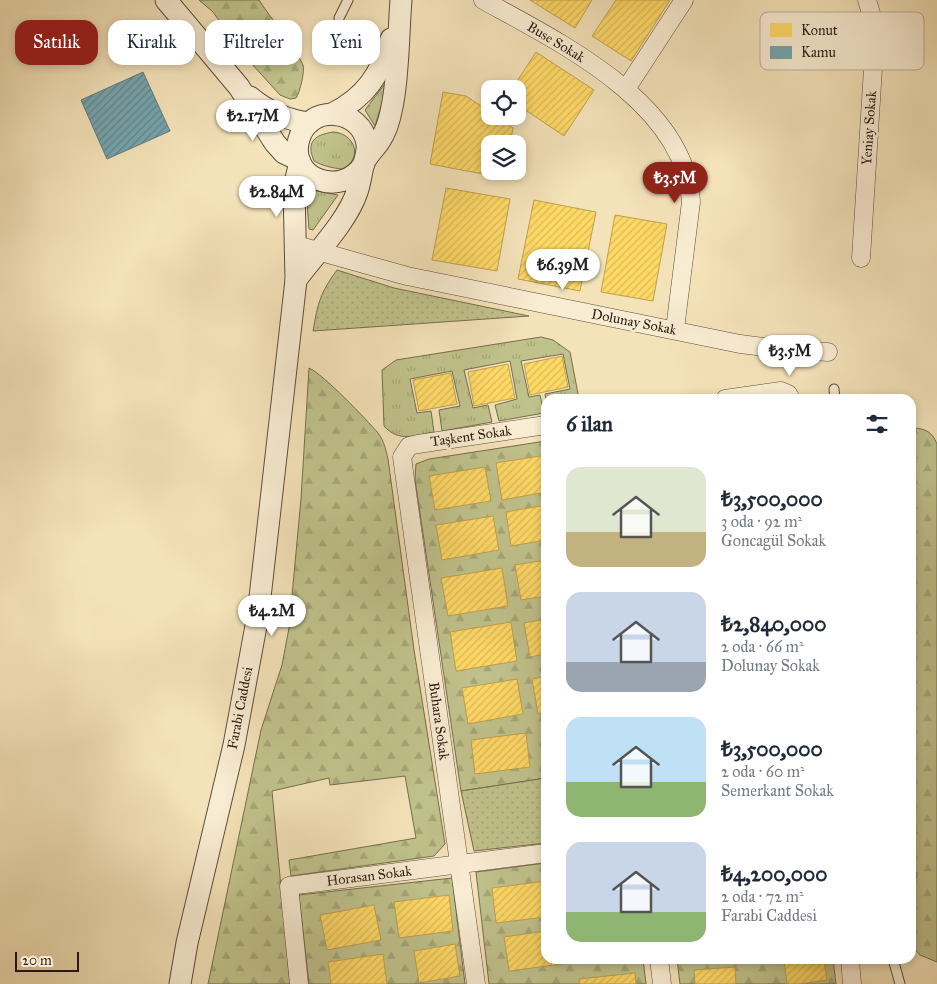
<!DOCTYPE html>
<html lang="tr">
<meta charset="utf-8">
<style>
:root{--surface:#fff;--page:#f2f2f3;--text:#1f2937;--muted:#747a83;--accent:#8f2418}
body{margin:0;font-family:"IM FELL Great Primer",serif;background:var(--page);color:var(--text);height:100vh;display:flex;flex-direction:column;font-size:19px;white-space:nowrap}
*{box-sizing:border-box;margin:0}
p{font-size:16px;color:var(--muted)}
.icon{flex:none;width:28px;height:28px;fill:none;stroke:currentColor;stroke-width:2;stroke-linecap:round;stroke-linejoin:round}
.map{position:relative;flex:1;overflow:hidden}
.sheet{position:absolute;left:541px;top:394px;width:375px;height:570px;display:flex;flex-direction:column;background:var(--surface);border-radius:15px;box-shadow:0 2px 8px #0003}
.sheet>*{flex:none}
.hud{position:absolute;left:15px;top:20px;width:451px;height:45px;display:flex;gap:10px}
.tools{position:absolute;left:481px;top:80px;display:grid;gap:10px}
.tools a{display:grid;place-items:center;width:45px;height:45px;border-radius:10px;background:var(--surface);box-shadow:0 2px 8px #0003;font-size:25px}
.scale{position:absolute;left:15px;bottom:12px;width:64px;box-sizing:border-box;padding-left:5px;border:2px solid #2b1a11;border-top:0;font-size:14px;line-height:18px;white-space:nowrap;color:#2b1a11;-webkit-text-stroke:4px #f8ecd2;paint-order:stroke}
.price{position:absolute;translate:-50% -42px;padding:0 11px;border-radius:18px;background:#fff;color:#222;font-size:16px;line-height:32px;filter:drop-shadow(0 1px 2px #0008)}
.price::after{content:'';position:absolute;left:50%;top:30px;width:15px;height:11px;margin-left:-8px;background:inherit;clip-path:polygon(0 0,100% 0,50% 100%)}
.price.active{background:var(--accent);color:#fff}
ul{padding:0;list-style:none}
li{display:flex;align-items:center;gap:15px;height:125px;padding:0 25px}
li span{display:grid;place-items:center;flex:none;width:140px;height:100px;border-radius:15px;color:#555}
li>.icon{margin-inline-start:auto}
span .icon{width:60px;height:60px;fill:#fffc;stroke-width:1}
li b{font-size:21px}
h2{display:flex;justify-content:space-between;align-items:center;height:60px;padding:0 25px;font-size:21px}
.pill{padding:0 18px;border-radius:15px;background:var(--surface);box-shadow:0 2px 8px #0003;font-size:18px;line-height:45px}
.pill.active{background:var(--accent);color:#fff}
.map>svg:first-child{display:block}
.grass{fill:url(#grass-tufts);stroke:#766e4e}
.forest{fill:url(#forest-firs);stroke:#766e4e}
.park{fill:url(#park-dots);stroke:#766e4e}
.homes{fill:url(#homes-hatch);stroke:#bfa04c}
.public{fill:url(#public-hatch);stroke:#607b80}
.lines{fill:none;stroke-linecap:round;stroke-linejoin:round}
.service-casing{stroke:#5d4c3b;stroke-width:11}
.minor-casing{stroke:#5d4c3b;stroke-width:19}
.tertiary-casing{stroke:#5d4c3b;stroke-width:23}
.service{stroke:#f8ecd2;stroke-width:9}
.minor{stroke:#f8ecd2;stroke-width:18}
.tertiary{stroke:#f8ecd2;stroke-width:21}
.labels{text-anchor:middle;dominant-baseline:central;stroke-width:5;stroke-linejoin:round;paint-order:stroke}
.street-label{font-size:14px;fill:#2b1a11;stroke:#f8ecd2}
.key{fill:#f8ecd2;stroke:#baad98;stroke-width:1}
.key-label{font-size:14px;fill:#2b1a11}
</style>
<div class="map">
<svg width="937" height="984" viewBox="0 0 937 984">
<defs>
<pattern id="grass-tufts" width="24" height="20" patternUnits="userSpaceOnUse" patternTransform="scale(1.25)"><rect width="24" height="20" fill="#c0c28c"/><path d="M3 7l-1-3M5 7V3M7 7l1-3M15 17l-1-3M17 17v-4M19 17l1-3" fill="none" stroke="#a5a678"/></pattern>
<pattern id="forest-firs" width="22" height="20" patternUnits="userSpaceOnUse" patternTransform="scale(1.25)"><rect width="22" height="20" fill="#c0c28c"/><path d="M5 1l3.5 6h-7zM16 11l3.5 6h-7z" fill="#a5a678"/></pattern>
<pattern id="park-dots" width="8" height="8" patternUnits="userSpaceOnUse" patternTransform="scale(1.25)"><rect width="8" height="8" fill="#c0c28c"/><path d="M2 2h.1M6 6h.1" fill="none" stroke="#a5a678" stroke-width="1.8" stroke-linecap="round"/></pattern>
<pattern id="homes-hatch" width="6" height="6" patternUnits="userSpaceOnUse" patternTransform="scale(1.25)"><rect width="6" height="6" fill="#ffd966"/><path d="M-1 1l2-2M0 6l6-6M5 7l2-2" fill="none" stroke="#dbba57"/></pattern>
<pattern id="public-hatch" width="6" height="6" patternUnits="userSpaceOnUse" patternTransform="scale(1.25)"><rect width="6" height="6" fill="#76a5af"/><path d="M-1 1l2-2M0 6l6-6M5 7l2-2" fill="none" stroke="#61868d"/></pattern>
</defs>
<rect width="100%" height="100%" fill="#f4e2b9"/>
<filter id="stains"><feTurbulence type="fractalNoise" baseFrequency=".004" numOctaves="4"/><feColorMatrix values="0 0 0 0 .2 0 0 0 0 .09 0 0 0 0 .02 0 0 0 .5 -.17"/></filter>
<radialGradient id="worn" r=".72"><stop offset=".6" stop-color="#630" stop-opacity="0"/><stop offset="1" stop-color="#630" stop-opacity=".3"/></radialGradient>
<g class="grass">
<polygon points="387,81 387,87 375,126 365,110"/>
<path d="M333,132C355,133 364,159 342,169C332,168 323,166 314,161C306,142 314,135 333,132Z"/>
<polygon points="306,189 338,195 313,230 309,229"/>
<path d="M541,337L553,340L570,352L579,399L546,400L545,394L570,389L563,354L521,361L529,397L540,395L544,413L499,421L495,405L517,399L510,361L464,370L473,408L488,405L492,422L442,431L439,410L460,406L452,371L410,379L417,413L431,411L434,432C415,435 399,443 384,426L382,370L396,360Z"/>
</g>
<g class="forest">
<path d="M199,0H259C273,22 292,41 303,65C305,70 300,93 296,98L290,99L280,95L241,52L213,12Z"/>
<path d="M309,368C323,374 367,420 378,433C384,441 386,450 388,459L414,650L445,844L434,856L291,876L289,860L416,838L405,776L330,785L329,778L272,791L290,984H208L261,730L282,665L289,628L301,499Z"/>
<path d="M911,428C924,428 932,431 937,444V962L920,955L911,945V896L917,874L911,859Z"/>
<polygon points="546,441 546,778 461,791 415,479 416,464 429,459"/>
<polygon points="546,863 546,959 643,959 646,984 489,984 476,872"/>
<polygon points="452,878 465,984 309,984 299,895"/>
<polygon points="677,959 833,959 836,984 680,984"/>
</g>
<g class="park">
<path d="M337,270L394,288L529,316L313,331C318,303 320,293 337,270Z"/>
<polygon points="546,778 546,843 474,851 461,791"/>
</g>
<g class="homes">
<polygon points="530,0 592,0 575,28"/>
<polygon points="616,0 670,0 631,61 592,36"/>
<polygon points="536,52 594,90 564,136 518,105 518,89 512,89"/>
<polygon points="443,92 466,96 490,112 490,116 495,116 513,128 510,144 490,144 490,171 505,171 504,178 430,164"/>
<polygon points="446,188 510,199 497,271 432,260"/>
<polygon points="534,200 596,212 580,291 518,279"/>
<polygon points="615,215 667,224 653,301 601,292"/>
<polygon points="562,356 568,387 530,395 524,364"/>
<polygon points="508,364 515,398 474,406 468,372"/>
<polygon points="451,373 457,404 419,411 413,380"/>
<polygon points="546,455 546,492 502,500 496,463"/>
<polygon points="485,467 491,501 435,510 429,476"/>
<polygon points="546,505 546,540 511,546 506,512"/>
<polygon points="493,516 499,550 442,560 436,525"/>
<polygon points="546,560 546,596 521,600 515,565"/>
<polygon points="502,568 508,606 448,616 441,578"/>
<polygon points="546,619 546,654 530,657 524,623"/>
<polygon points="511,622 517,661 456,671 450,632"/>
<polygon points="546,676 546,712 538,714 532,679"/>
<polygon points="517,679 523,714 468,724 462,688"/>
<polygon points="526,733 530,767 475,774 471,740"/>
<polygon points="546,734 546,763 541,735"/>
<polygon points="546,881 546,917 496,923 492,888"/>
<polygon points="449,895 453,931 399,938 394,902"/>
<polygon points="374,905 381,940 327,950 320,915"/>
<polygon points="546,931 546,959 561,959 562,964 509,971 504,937"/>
<polygon points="455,944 460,976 419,983 414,951"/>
<polygon points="383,954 387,984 331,984 328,962"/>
<polygon points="789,959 824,959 827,980 800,984 787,984 784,960"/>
<polygon points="735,967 736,984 695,984 694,970"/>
<polygon points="635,973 636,984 580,984 579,979"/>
</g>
<polygon class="public" points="143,72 170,131 107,159 81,100"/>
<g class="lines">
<defs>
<g id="service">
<polyline points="339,18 348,0"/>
<polyline points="834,389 835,399"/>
<polyline points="893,959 900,984"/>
</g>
<g id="minor">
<path d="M483,0C559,42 686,103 691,202L675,329"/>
<polyline points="626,89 684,0"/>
<polyline points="296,245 407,276 740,344 772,348 828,352"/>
<polyline points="861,258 875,37 873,20 867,0"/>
<polyline points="725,399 781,391 788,394 791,399"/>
<polyline points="659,959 662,984"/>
<polyline points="850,959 852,984"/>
<polyline points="299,984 289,886 546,853"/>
<polyline points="476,984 402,457 409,446 418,444 546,425"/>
</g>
<g id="tertiary">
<polyline points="166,0 239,87 275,143 284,153 299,160"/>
<path d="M250,97C268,112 286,120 309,123"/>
<path d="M332,114C366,97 380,75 391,39"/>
<path d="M366,159C371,151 378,145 382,137C399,109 398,34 401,0"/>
<path d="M296,280C315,254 347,222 357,192C360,184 361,175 363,166C365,159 368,152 367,144C362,108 309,103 299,139C287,179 342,199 364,164"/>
<polyline points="180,984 187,943 234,745 258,615 296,280 294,187 300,162"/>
</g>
</defs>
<use href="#service" class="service-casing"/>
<use href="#minor" class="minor-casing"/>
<use href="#tertiary" class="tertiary-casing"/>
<use href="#service" class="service"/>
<use href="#minor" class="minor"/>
<use href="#tertiary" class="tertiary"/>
</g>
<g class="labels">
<g class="street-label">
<text transform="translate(556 42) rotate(31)">Buse Sokak</text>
<text transform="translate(869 128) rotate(-86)">Yeniay Sokak</text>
<text transform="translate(634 322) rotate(11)">Dolunay Sokak</text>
<text transform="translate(471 436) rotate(-8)">Taşkent Sokak</text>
<text transform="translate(240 708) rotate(-79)">Farabi Caddesi</text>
<text transform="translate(439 721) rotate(82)">Buhara Sokak</text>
<text transform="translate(369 876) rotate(-7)">Horasan Sokak</text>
</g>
</g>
<rect x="760" y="12" width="164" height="58" rx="8" class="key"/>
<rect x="770" y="23" width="22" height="14" fill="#ffd966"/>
<rect x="770" y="46" width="22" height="13" fill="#76a5af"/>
<g class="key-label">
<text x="801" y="35">Konut</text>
<text x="801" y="57">Kamu</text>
</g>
<rect width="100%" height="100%" filter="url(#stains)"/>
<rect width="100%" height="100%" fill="url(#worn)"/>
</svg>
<div class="tools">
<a><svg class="icon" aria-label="locate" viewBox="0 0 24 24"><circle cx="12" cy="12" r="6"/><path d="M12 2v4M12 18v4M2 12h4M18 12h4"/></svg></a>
<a><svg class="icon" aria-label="layers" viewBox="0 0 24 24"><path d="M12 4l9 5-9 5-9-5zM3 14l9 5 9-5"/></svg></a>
</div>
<div class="scale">20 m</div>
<b class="price" style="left:253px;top:142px">₺2.17M</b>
<b class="price active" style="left:675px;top:204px">₺3.5M</b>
<b class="price" style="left:277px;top:218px">₺2.84M</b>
<b class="price" style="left:563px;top:291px">₺6.39M</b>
<b class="price" style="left:790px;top:377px">₺3.5M</b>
<b class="price" style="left:272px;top:637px">₺4.2M</b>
<div class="hud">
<a class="pill active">Satılık</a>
<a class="pill">Kiralık</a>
<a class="pill">Filtreler</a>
<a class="pill">Yeni</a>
</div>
<section class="sheet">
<h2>6 ilan<svg class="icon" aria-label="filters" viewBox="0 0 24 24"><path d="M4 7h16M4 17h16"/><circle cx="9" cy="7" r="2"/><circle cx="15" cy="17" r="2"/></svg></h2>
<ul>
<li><span style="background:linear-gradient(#dfe7d0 65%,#c2b280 0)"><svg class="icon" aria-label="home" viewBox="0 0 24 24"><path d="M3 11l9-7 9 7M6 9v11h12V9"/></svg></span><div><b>₺3,500,000</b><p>3 oda · 92 m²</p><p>Goncagül Sokak</p></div></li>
<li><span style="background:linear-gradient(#c9d6e8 70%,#9aa5b1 0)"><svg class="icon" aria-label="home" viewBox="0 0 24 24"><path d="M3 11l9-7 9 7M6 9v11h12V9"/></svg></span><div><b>₺2,840,000</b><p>2 oda · 66 m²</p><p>Dolunay Sokak</p></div></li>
<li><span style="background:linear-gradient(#bfe0f5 65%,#8fb573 0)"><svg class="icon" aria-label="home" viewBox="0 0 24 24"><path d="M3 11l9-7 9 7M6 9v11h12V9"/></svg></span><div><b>₺3,500,000</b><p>2 oda · 60 m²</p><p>Semerkant Sokak</p></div></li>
<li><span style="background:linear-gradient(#c9d6e8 70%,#8fb573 0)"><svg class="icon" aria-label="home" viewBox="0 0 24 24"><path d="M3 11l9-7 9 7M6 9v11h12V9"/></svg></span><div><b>₺4,200,000</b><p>2 oda · 72 m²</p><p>Farabi Caddesi</p></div></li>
</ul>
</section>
</div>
